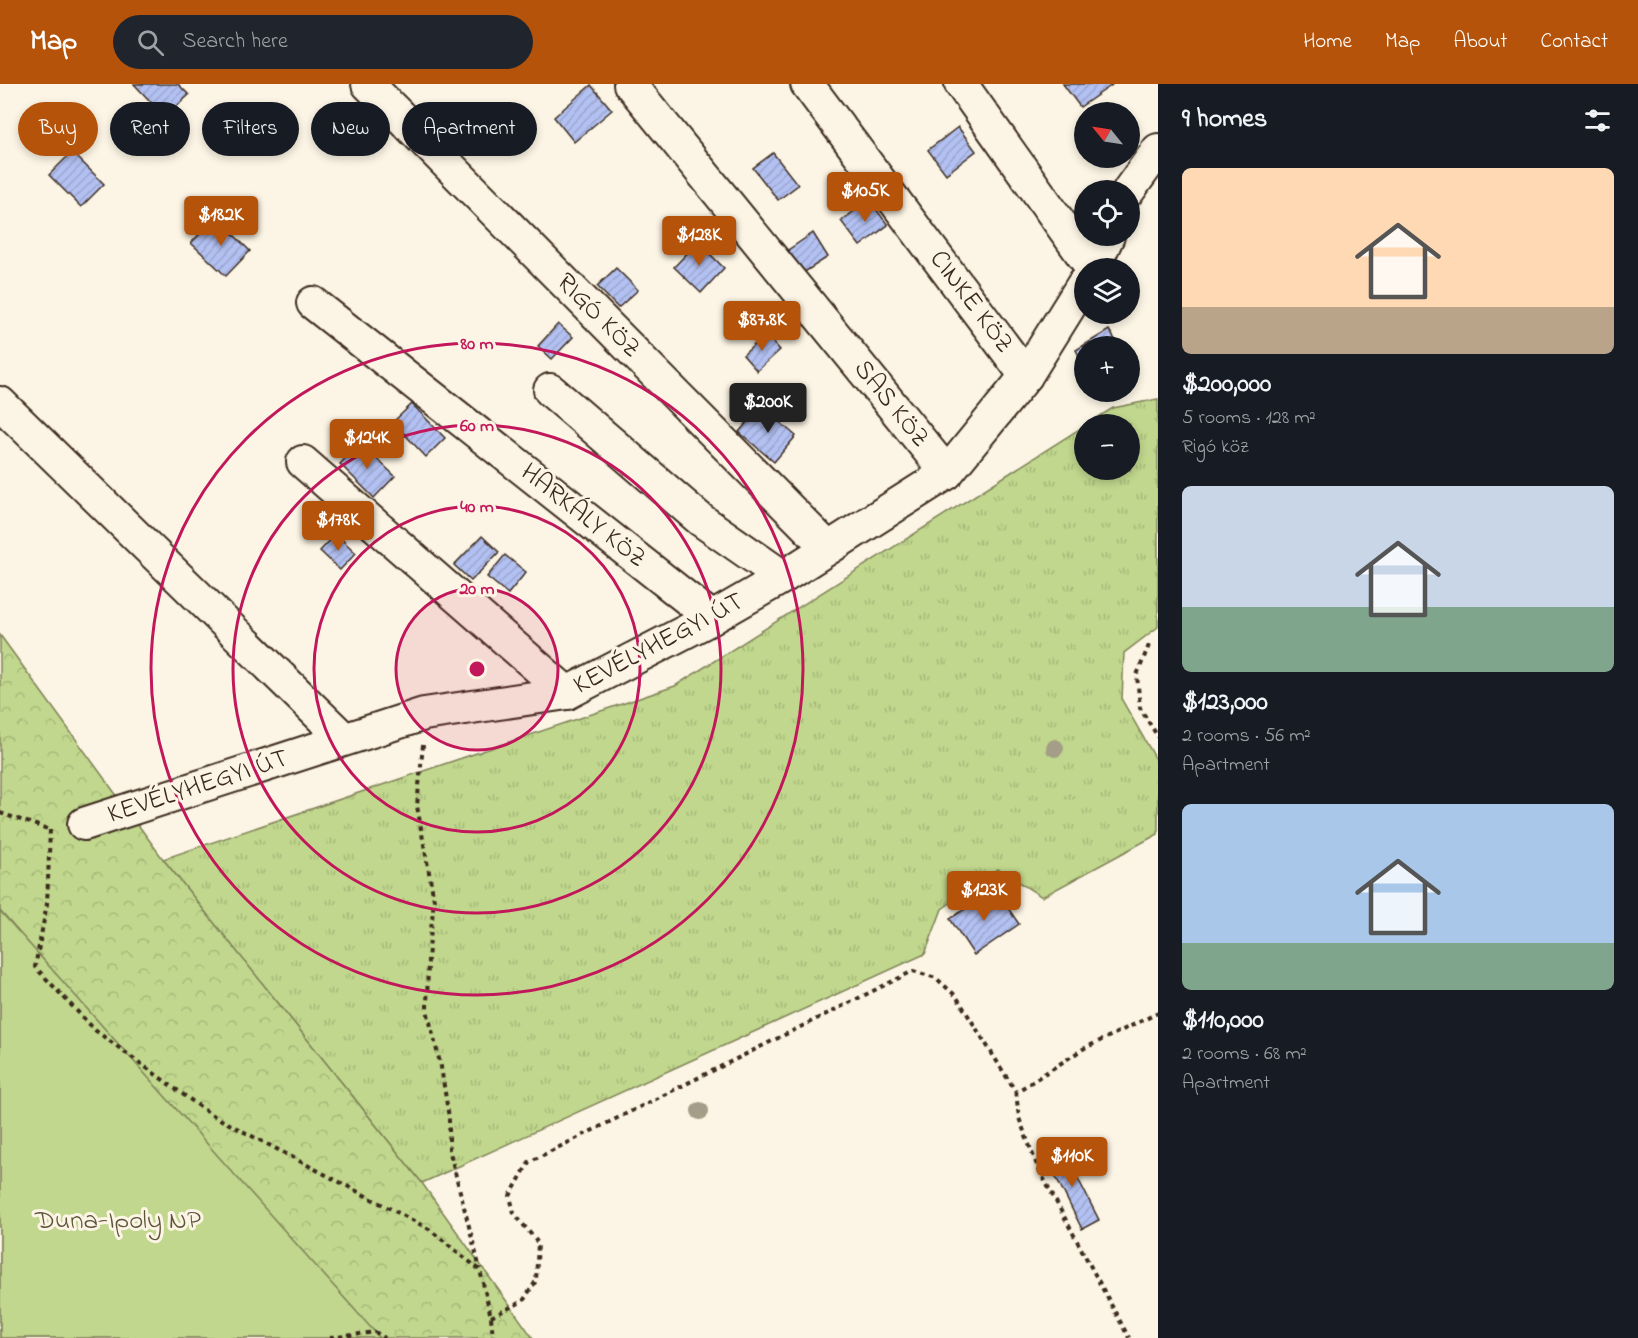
<!DOCTYPE html>
<meta charset="utf-8">
<style>
:root{--surface:#171b24;--page:#20242c;--text:#f1f3f6;--muted:#9ea1a6;--accent:#b45309}
body{margin:0;font-family:"Indie Flower",sans-serif;background:var(--page);color:var(--text);height:100vh;display:flex;flex-direction:column;font-size:22px;white-space:nowrap}
*{box-sizing:border-box;margin:0}
p{font-size:20px;color:var(--muted)}
.icon{flex:none;width:33px;height:33px;fill:none;stroke:currentColor;stroke-width:2;stroke-linecap:round;stroke-linejoin:round}
.map{position:relative;flex:1;overflow:hidden}
.sheet{display:flex;flex-direction:column;background:var(--surface);width:480px}
.sheet>*{flex:none}
.top-card{position:absolute;left:18px;top:18px;width:570px;height:54px;display:flex;gap:12px}
.needle{width:39px;rotate:300deg}
.fabs{position:absolute;left:1074px;top:18px;display:grid;gap:12px}
.fabs a{display:grid;place-items:center;width:66px;height:66px;border-radius:50%;background:var(--surface);box-shadow:0 3px 9px #0003;font-size:30px}
.price{position:absolute;translate:-50% -51px;padding:0 14px;border-radius:6px;background:var(--accent);color:#fff;font-size:20px;line-height:39px;filter:drop-shadow(0 2px 3px #0008)}
.price::after{content:'';position:absolute;left:50%;top:36px;width:18px;height:14px;margin-left:-9px;background:inherit;clip-path:polygon(0 0,100% 0,50% 100%)}
.price.selected{background:#222;color:#fff}
ul{padding:0;list-style:none}
li{display:grid;align-content:center;gap:12px;height:318px;padding:0 24px}
li span{display:grid;place-items:center;height:186px;border-radius:9px;color:#555}
li>.icon{margin-inline-start:auto}
span .icon{width:108px;height:108px;fill:#fffc;stroke-width:1}
li b{font-size:26px}
h2{display:flex;justify-content:space-between;align-items:center;height:72px;padding:0 24px;font-size:26px}
.tag{padding:0 21px;border-radius:27px;background:var(--surface);box-shadow:0 3px 9px #0003;font-size:21px;line-height:54px}
.tag.selected{background:var(--accent);color:#fff}
header{display:flex;align-items:center;gap:36px;box-sizing:border-box;height:84px;padding:0 30px;background:var(--accent);color:#fff}
header strong{font-size:28px}
nav{display:flex;gap:33px;margin-inline-start:auto;font-size:21px}
.search{width:420px;height:54px;background:var(--page);display:flex;align-items:center;gap:15px;box-sizing:border-box;padding:0 21px;border-radius:33px;color:var(--muted);font-size:22px}
main{display:flex;flex:1;min-height:0}
.map>svg:first-child{display:block}
.grass{fill:url(#grass-tufts);stroke:#7e8056;stroke-width:1.5}
.forest{fill:url(#forest-crowns);stroke:#7e8056;stroke-width:1.5}
.green{fill:#c0d78d;stroke:#7e8056;stroke-width:1.5}
.building{fill:url(#building-hatch);stroke:#3b2a1e;stroke-width:1.5}
.lines{fill:none;stroke-linecap:round;stroke-linejoin:round}
.minor-casing{stroke:#3b2a1e;stroke-width:36}
.path{stroke:#3b2a1e;stroke-width:4;stroke-dasharray:4.5 4.5;stroke-linecap:butt}
.minor{stroke:#fcf5e5;stroke-width:32}
.tree{fill:#a49d87}
.ring{fill:none;stroke:#c2185b;stroke-width:3}
.labels{text-anchor:middle;dominant-baseline:central;stroke-width:6;stroke-linejoin:round;paint-order:stroke}
.street-label{font-size:27px;fill:#3b2a1e;stroke:#fcf5e5}
.park-label{font-size:27px;fill:#5c553a;stroke:#fcf5e5}
.centre{fill:#c2185b;stroke:#fcf5e5;stroke-width:3}
.ring-label{font-size:18px;text-anchor:middle;font-weight:bold;fill:#c2185b;stroke:#fcf5e5;stroke-width:6;stroke-linejoin:round;paint-order:stroke}
</style>
<header>
<strong>Map</strong>
<div class="search"><svg class="icon" aria-label="search" viewBox="0 0 24 24"><circle cx="10" cy="10" r="6"/><path d="M15 15l6 6"/></svg>Search here</div>
<nav><a>Home</a><a>Map</a><a>About</a><a>Contact</a></nav>
</header>
<main>
<div class="map">
<svg width="1158" height="1254" viewBox="0 0 1158 1254">
<defs>
<pattern id="grass-tufts" width="24" height="20" patternUnits="userSpaceOnUse" patternTransform="scale(1.5)"><rect width="24" height="20" fill="#c0d78d"/><path d="M3 7l-1-3M5 7V3M7 7l1-3M15 17l-1-3M17 17v-4M19 17l1-3" fill="none" stroke="#a6b979"/></pattern>
<pattern id="forest-crowns" width="20" height="18" patternUnits="userSpaceOnUse" patternTransform="scale(1.5)"><rect width="20" height="18" fill="#c0d78d"/><path d="M2 6a3 3 0 1 1 6 0M12 15a3 3 0 1 1 6 0" fill="none" stroke="#a6b979"/></pattern>
<pattern id="building-hatch" width="6" height="6" patternUnits="userSpaceOnUse" patternTransform="scale(1.5)"><rect width="6" height="6" fill="#b3c1f2"/><path d="M-1 1l2-2M0 6l6-6M5 7l2-2" fill="none" stroke="#9ba6cf"/></pattern>
</defs>
<rect width="100%" height="100%" fill="#fcf5e5"/>
<filter id="ink" filterUnits="userSpaceOnUse"><feTurbulence type="fractalNoise" baseFrequency=".0167" numOctaves="2"/><feDisplacementMap in="SourceGraphic" scale="12" xChannelSelector="R" yChannelSelector="G"/><feConvolveMatrix kernelMatrix="1 2 1 2 8 2 1 2 1" color-interpolation-filters="sRGB"/></filter>
<g filter="url(#ink)">
<polygon class="grass" points="1158,315 1158,543 1124,569 1122,616 1158,679 1158,750 1042,813 998,785 942,825 925,870 422,1099 163,775 675,602 1084,342 1084,386 1130,386 1130,340 1087,340 1113,324"/>
<polygon class="forest" points="0,551 163,775 422,1099 533,1254 0,1254"/>
<polygon class="green" points="0,827 380,1254 0,1254"/>
<g class="building">
<polygon points="134,0 178,0 189,11 165,33"/>
<polygon points="1063,0 1111,0 1112,1 1080,23"/>
<polygon points="591,1 612,26 574,58 554,33"/>
<polygon points="958,43 976,67 946,90 928,66"/>
<polygon points="72,68 104,100 81,123 49,91"/>
<polygon points="773,69 798,101 778,116 753,84"/>
<polygon points="869,116 888,141 860,162 841,137"/>
<polygon points="216,133 250,167 226,192 191,159"/>
<polygon points="813,149 828,173 803,189 788,166"/>
<polygon points="698,158 724,184 701,209 674,183"/>
<polygon points="616,184 638,206 618,224 597,202"/>
<polygon points="558,240 573,253 552,275 538,262"/>
<polygon points="1109,246 1119,262 1084,262 1084,281 1076,266"/>
<polygon points="766,250 780,266 757,287 743,271"/>
<polygon points="412,320 445,354 426,373 393,338"/>
<polygon points="761,322 796,352 774,378 739,348"/>
<polygon points="360,359 395,392 374,414 340,380"/>
<polygon points="336,450 356,469 340,486 320,467"/>
<polygon points="482,452 499,468 471,497 454,481"/>
<polygon points="505,471 526,488 508,510 487,493"/>
<polygon points="995,805 1019,840 974,871 950,835"/>
<polygon points="1062,1063 1099,1136 1082,1145 1045,1071"/>
</g>
<g class="lines">
<defs>
<g id="minor">
<polyline points="368,0 828,464"/>
<polyline points="630,0 947,389"/>
<polyline points="807,0 1026,292"/>
<polyline points="961,0 1092,184"/>
<polyline points="1129,106 1158,66"/>
<polyline points="1093,184 1108,152"/>
<polyline points="313,219 712,534"/>
<polyline points="550,306 701,436 783,493"/>
<polyline points="0,319 344,655"/>
<polyline points="303,378 567,609"/>
<polyline points="84,740 424,630 567,609 712,534 783,493 947,389 1026,292 1084,199"/>
</g>
</defs>
<use href="#minor" class="minor-casing"/>
<g class="path">
<polyline points="1149,561 1137,591 1140,624 1158,653"/>
<polyline points="423,661 417,722 434,816 428,875 427,926 441,983 449,1034 449,1065 480,1185"/>
<polyline points="0,729 51,746"/>
<polyline points="50,746 47,820 35,883 96,947 210,1030 429,1145 480,1186 491,1233 493,1254"/>
<polyline points="1016,1008 1019,1034 1038,1084 1129,1254"/>
<polyline points="491,1233 523,1217 536,1197 538,1159 514,1129 510,1112 529,1078 913,887 936,894 956,912 1016,1008 1083,965 1158,929"/>
<polyline points="330,1254 375,1248 385,1254"/>
</g>
<use href="#minor" class="minor"/>
</g>
<g class="tree">
<circle cx="1055" cy="664" r="9"/>
<circle cx="700" cy="1027" r="9"/>
</g>
</g>
<circle cx="477" cy="585" r="81" fill="#c2185b" fill-opacity=".12"/>
<g class="ring">
<circle cx="477" cy="585" r="81"/>
<circle cx="477" cy="585" r="163"/>
<circle cx="477" cy="585" r="244"/>
<circle cx="477" cy="585" r="326"/>
</g>
<g class="labels">
<g class="street-label">
<text transform="translate(971 218) rotate(53)">CINKE KÖZ</text>
<text transform="translate(598 232) rotate(45)">RIGÓ KÖZ</text>
<text transform="translate(891 320) rotate(51)">SAS KÖZ</text>
<text transform="translate(583 432) rotate(38)">HARKÁLY KÖZ</text>
<text transform="translate(659 560) rotate(-28)">KEVÉLYHEGYI ÚT</text>
<text transform="translate(198 703) rotate(-18)">KEVÉLYHEGYI ÚT</text>
</g>
<g class="park-label">
<text x="118" y="1137">Duna-Ipoly NP</text>
</g>
</g>
<circle cx="477" cy="585" r="9" class="centre"/>
<g class="ring-label">
<text x="477" y="265">80 m</text>
<text x="477" y="347">60 m</text>
<text x="477" y="428">40 m</text>
<text x="477" y="510">20 m</text>
</g>
</svg>
<div class="fabs">
<a><svg class="needle" viewBox="-14 -14 28 28"><path d="M0-13l5 13h-10z" fill="#e53935"/><path d="M0 13l5-13h-10z" fill="#9ea1a6"/></svg></a>
<a><svg class="icon" aria-label="locate" viewBox="0 0 24 24"><circle cx="12" cy="12" r="6"/><path d="M12 2v4M12 18v4M2 12h4M18 12h4"/></svg></a>
<a><svg class="icon" aria-label="layers" viewBox="0 0 24 24"><path d="M12 4l9 5-9 5-9-5zM3 14l9 5 9-5"/></svg></a>
<a>+</a>
<a>−</a>
</div>
<b class="price" style="left:865px;top:139px">$105K</b>
<b class="price" style="left:221px;top:163px">$182K</b>
<b class="price" style="left:699px;top:183px">$128K</b>
<b class="price" style="left:762px;top:268px">$87.8K</b>
<b class="price selected" style="left:768px;top:350px">$200K</b>
<b class="price" style="left:367px;top:386px">$124K</b>
<b class="price" style="left:338px;top:468px">$178K</b>
<b class="price" style="left:984px;top:838px">$123K</b>
<b class="price" style="left:1072px;top:1104px">$110K</b>
<div class="top-card">
<a class="tag selected">Buy</a>
<a class="tag">Rent</a>
<a class="tag">Filters</a>
<a class="tag">New</a>
<a class="tag">Apartment</a>
</div>
</div>
<section class="sheet">
<h2>9 homes<svg class="icon" aria-label="filters" viewBox="0 0 24 24"><path d="M4 7h16M4 17h16"/><circle cx="9" cy="7" r="2"/><circle cx="15" cy="17" r="2"/></svg></h2>
<ul>
<li><span style="background:linear-gradient(#ffd9b3 75%,#b9a48a 0)"><svg class="icon" aria-label="home" viewBox="0 0 24 24"><path d="M3 11l9-7 9 7M6 9v11h12V9"/></svg></span><div><b>$200,000</b><p>5 rooms · 128 m²</p><p>Rigó köz</p></div></li>
<li><span style="background:linear-gradient(#c9d6e8 65%,#7fa58c 0)"><svg class="icon" aria-label="home" viewBox="0 0 24 24"><path d="M3 11l9-7 9 7M6 9v11h12V9"/></svg></span><div><b>$123,000</b><p>2 rooms · 56 m²</p><p>Apartment</p></div></li>
<li><span style="background:linear-gradient(#a9c7e8 75%,#7fa58c 0)"><svg class="icon" aria-label="home" viewBox="0 0 24 24"><path d="M3 11l9-7 9 7M6 9v11h12V9"/></svg></span><div><b>$110,000</b><p>2 rooms · 68 m²</p><p>Apartment</p></div></li>
</ul>
</section>
</main>
